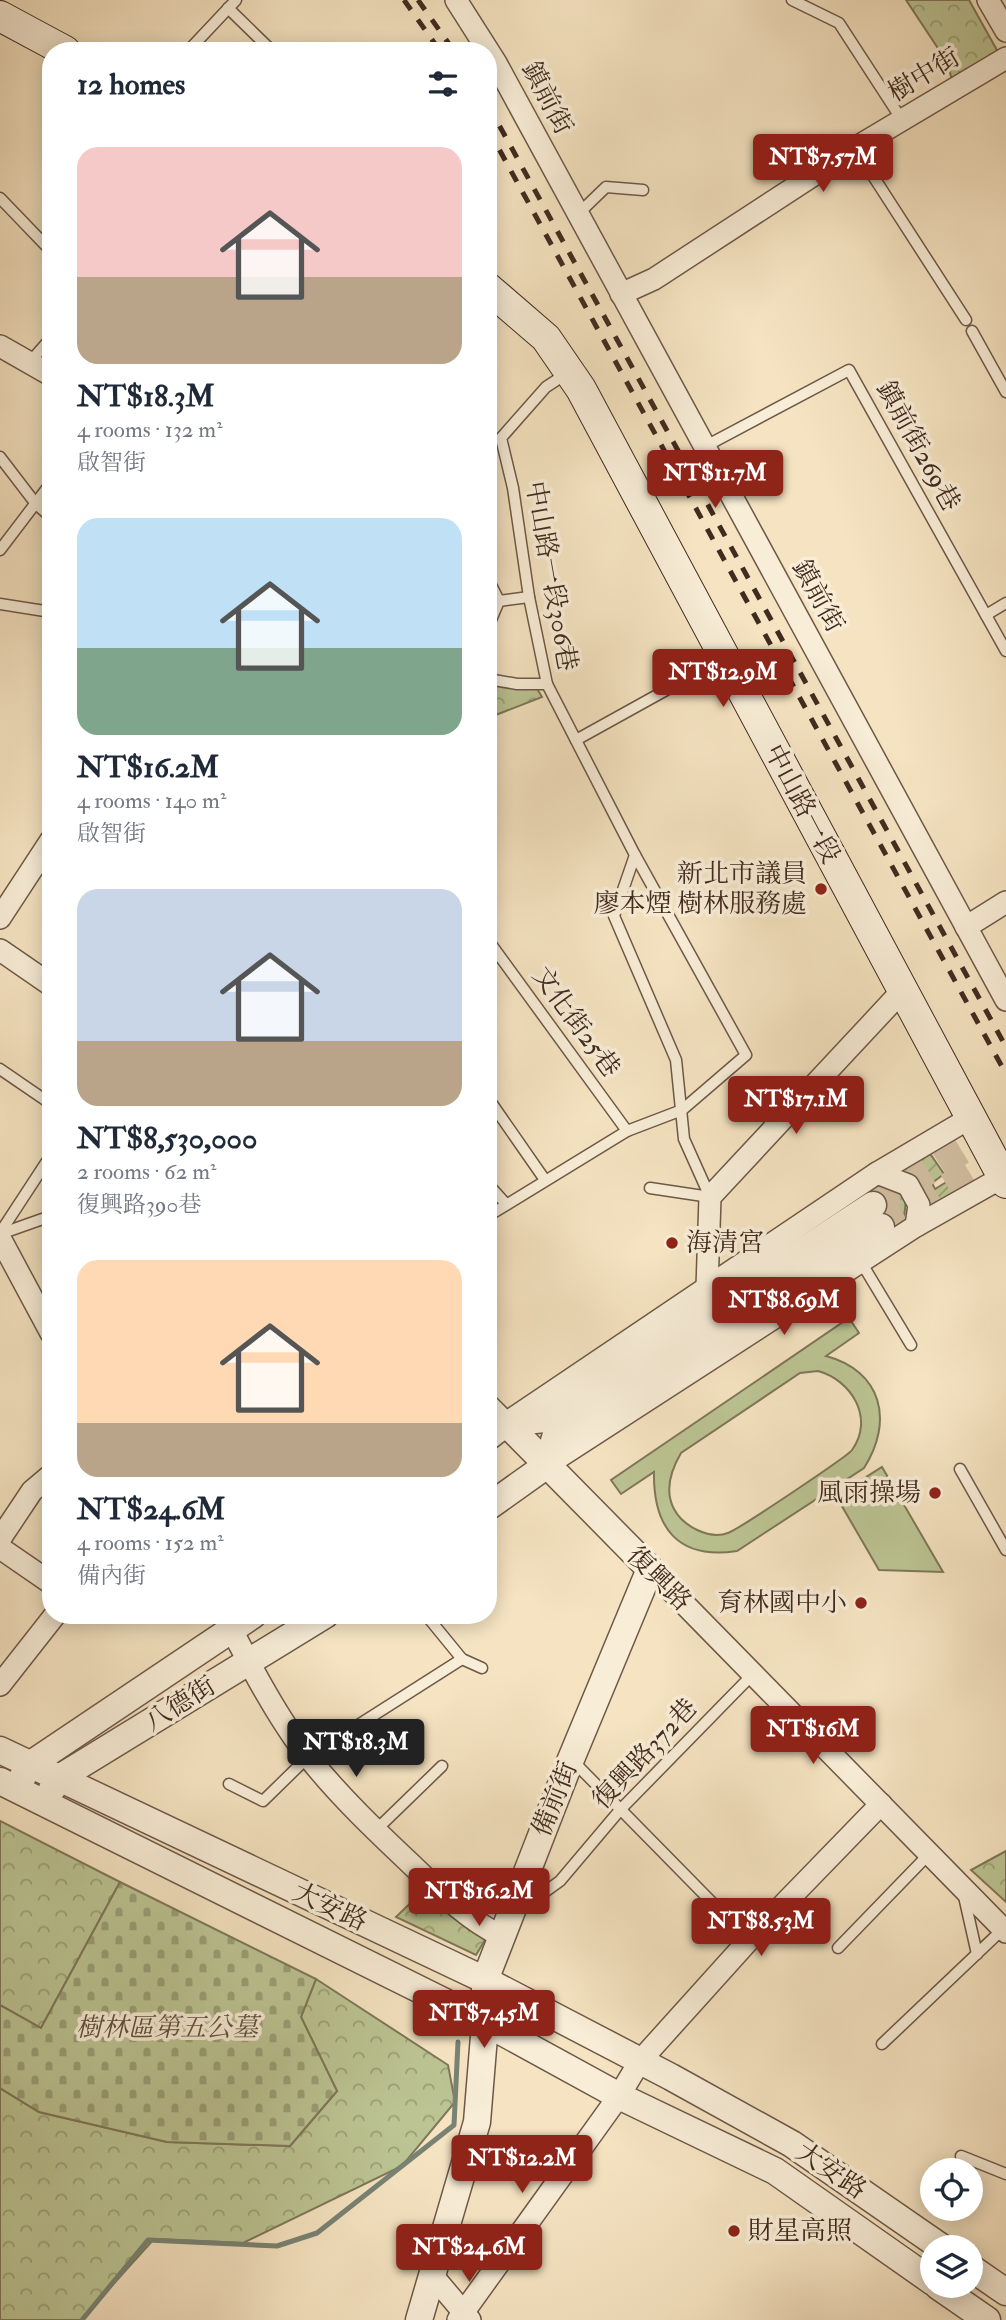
<!DOCTYPE html>
<meta charset="utf-8">
<style>
:root{--surface:#fff;--page:#f2f2f3;--text:#1f2937;--muted:#747a83;--accent:#8f2418}
body{margin:0;font-family:"IM FELL Double Pica","Noto Serif TC",serif;background:var(--page);color:var(--text);height:100vh;display:flex;flex-direction:column;font-size:26px;white-space:nowrap}
*{box-sizing:border-box;margin:0}
p{font-size:23px;color:var(--muted)}
.icon{flex:none;width:38px;height:38px;fill:none;stroke:currentColor;stroke-width:2;stroke-linecap:round;stroke-linejoin:round}
.map{position:relative;flex:1;overflow:hidden}
.side{position:absolute;left:42px;top:42px;width:455px;height:1582px;display:flex;flex-direction:column;background:var(--surface);border-radius:28px;box-shadow:0 4px 18px #0003}
.side>*{flex:none}
.tools{position:absolute;left:920px;top:2158px;display:grid;gap:14px}
.tools a{display:grid;place-items:center;width:63px;height:63px;border-radius:50%;background:var(--surface);box-shadow:0 4px 18px #0003;font-size:35px}
.price{position:absolute;translate:-50% -60px;padding:0 16px;border-radius:7px;background:var(--accent);color:#fff;font-size:23px;line-height:46px;filter:drop-shadow(0 2px 4px #0008)}
.price::after{content:'';position:absolute;left:50%;top:42px;width:21px;height:16px;margin-left:-10px;background:inherit;clip-path:polygon(0 0,100% 0,50% 100%)}
.price.current{background:#222;color:#fff}
ul{padding:0;list-style:none}
li{display:grid;align-content:center;gap:14px;height:371px;padding:0 35px}
li span{display:grid;place-items:center;height:217px;border-radius:21px;color:#555}
li>.icon{margin-inline-start:auto}
span .icon{width:126px;height:126px;fill:#fffc;stroke-width:1}
li b{font-size:30px}
h2{display:flex;justify-content:space-between;align-items:center;height:84px;padding:0 35px;font-size:30px}
.map>svg:first-child{display:block}
.forest{fill:url(#forest-crowns);stroke:#7e7759;stroke-width:2}
.cemetery{fill:url(#cemetery-stones);stroke:#7e7759;stroke-width:2}
.garden{fill:url(#garden-furrows);stroke:#7e7759;stroke-width:2}
.pitch{fill:#bcc493;stroke:#7e7759;stroke-width:2;fill-rule:evenodd}
.lines{fill:none;stroke-linecap:round;stroke-linejoin:round}
.stream{stroke:#788374;stroke-width:5}
.tertiary-tunnel{stroke:#d1bea1;stroke-width:26;stroke-dasharray:26 13;stroke-linecap:butt}
.service-casing{stroke:#6e5848;stroke-width:13}
.minor-casing{stroke:#6e5848;stroke-width:24}
.tertiary-casing{stroke:#6e5848;stroke-width:29}
.secondary-casing{stroke:#412a1f;stroke-width:32}
.service{stroke:#f8edd7;stroke-width:10}
.minor{stroke:#f8edd7;stroke-width:21}
.tertiary{stroke:#f8edd7;stroke-width:26}
.secondary{stroke:#f8edd7;stroke-width:30}
.rail{stroke:#412a1f;stroke-width:5;stroke-dasharray:12 12;stroke-linecap:butt}
.poi-dot{fill:#8f2418;stroke:#f8edd7;stroke-width:2.5}
.labels{text-anchor:middle;dominant-baseline:central;stroke-width:7;stroke-linejoin:round;paint-order:stroke}
.street-label{font-size:26px;fill:#412a1f;stroke:#f8edd7}
.poi-label{font-size:26px;fill:#412a1f;stroke:#f8edd7;text-anchor:end}
.park-label{font-size:26px;font-style:italic;fill:#60503c;stroke:#f8edd7}
</style>
<div class="map">
<svg width="1006" height="2320" viewBox="0 0 1006 2320">
<defs>
<pattern id="forest-crowns" width="20" height="18" patternUnits="userSpaceOnUse" patternTransform="scale(1.75)"><rect width="20" height="18" fill="#bcc493"/><path d="M2 6a3 3 0 1 1 6 0M12 15a3 3 0 1 1 6 0" fill="none" stroke="#9a9f77"/></pattern>
<pattern id="cemetery-stones" width="16" height="16" patternUnits="userSpaceOnUse" patternTransform="scale(1.75)"><rect width="16" height="16" fill="#bcc493"/><path d="M2 7V4a2 2 0 0 1 4 0v3zM10 15v-3a2 2 0 0 1 4 0v3z" fill="#9a9f77"/></pattern>
<pattern id="garden-furrows" width="10" height="10" patternUnits="userSpaceOnUse" patternTransform="scale(1.75)"><rect width="10" height="10" fill="#bcc493"/><path d="M-1 1l2-2M0 10L10 0M9 11l2-2" fill="none" stroke="#9a9f77"/></pattern>
</defs>
<rect width="100%" height="100%" fill="#f5e3c1"/>
<filter id="stains"><feTurbulence type="fractalNoise" baseFrequency=".00286" numOctaves="4"/><feColorMatrix values="0 0 0 0 .2 0 0 0 0 .09 0 0 0 0 .02 0 0 0 .5 -.17"/></filter>
<radialGradient id="worn" r=".72"><stop offset=".6" stop-color="#630" stop-opacity="0"/><stop offset="1" stop-color="#630" stop-opacity=".3"/></radialGradient>
<g class="forest">
<polygon points="906,0 969,0 998,52 952,80 947,62"/>
<polygon points="488,682 536,687 542,697 488,718"/>
<polygon points="0,1821 120,1882 41,2028 0,2005"/>
<polygon points="1006,1851 1006,1902 971,1870"/>
<polygon points="425,1889 485,1940 476,1955 396,1917"/>
<polygon points="316,1979 448,2065 455,2102 402,2166 243,2243 154,2239 81,2320 0,2320 0,2088 39,2112 167,2142 290,2146 337,2091 301,2017"/>
</g>
<polygon class="cemetery" points="120,1882 316,1979 301,2017 337,2091 290,2146 167,2142 39,2112 0,2088 0,2005 41,2028"/>
<g class="garden">
<polygon points="927,1149 944,1174 932,1183 935,1189 948,1181 955,1192 928,1208 903,1165"/>
<polygon points="888,1181 906,1198 904,1220 893,1232 867,1184"/>
</g>
<g class="pitch">
<path d="M849,1318L859,1333L826,1356C882,1371 894,1421 864,1468L737,1551C678,1560 653,1528 654,1472L621,1494L611,1480ZM818,1371C851,1380 875,1418 852,1450C848,1456 739,1529 728,1533C709,1540 683,1526 674,1509C664,1490 671,1470 681,1453L800,1373Z"/>
<polygon points="882,1467 943,1572 879,1570 836,1496"/>
</g>
<g class="lines">
<polyline class="stream" points="82,2320 148,2240 277,2246 317,2233 454,2125 458,2042"/>
<g class="tertiary-tunnel">
<polyline points="873,1205 1006,1125"/>
<polyline points="881,1227 1006,1150"/>
</g>
<defs>
<g id="service">
<polyline points="792,0 839,23 902,120"/>
<polyline points="228,8 270,49"/>
<polyline points="188,51 236,0"/>
<polyline points="855,148 966,320"/>
<polyline points="0,198 51,251"/>
<polyline points="577,215 606,187 643,190"/>
<polyline points="972,331 1006,392"/>
<polyline points="29,363 51,338"/>
<polyline points="566,374 546,387 501,438 513,488 529,597 547,684 635,855 614,916 676,1060 684,1139 710,1197"/>
<polyline points="704,447 849,370 1006,651"/>
<polyline points="0,457 36,504 51,517"/>
<polyline points="0,550 51,483"/>
<polyline points="488,579 499,601"/>
<polyline points="0,604 51,612"/>
<polyline points="986,615 1006,603"/>
<polyline points="488,627 499,601 529,597"/>
<polyline points="488,679 517,684 547,684"/>
<polyline points="576,740 724,658"/>
<polyline points="488,940 627,1131"/>
<polyline points="0,1069 51,1104"/>
<polyline points="488,1098 545,1180"/>
<polyline points="488,1184 506,1204"/>
<polyline points="650,1188 710,1197"/>
<polyline points="488,1216 627,1131 682,1110 746,1055 635,855"/>
<polyline points="0,1233 51,1155"/>
<polyline points="0,1234 51,1216"/>
<polyline points="861,1262 911,1345"/>
<polyline points="960,1469 1006,1550"/>
<polyline points="426,1615 462,1659 482,1668"/>
<polyline points="573,1761 749,1940"/>
<polyline points="229,1784 263,1801 308,1757 462,1659"/>
<polyline points="376,1830 442,1766"/>
<polyline points="963,1892 977,1954"/>
<polyline points="517,1912 560,1881 620,1810 753,1674"/>
<polyline points="838,1948 930,1853"/>
<polyline points="882,2044 1003,1929"/>
<polyline points="961,2156 1006,2174"/>
</g>
<g id="minor">
<polyline points="456,0 496,63 1006,1000"/>
<polyline points="988,0 1006,31"/>
<polyline points="621,294 654,279 855,148 1006,58"/>
<polyline points="0,346 51,375"/>
<polyline points="0,918 51,840"/>
<polyline points="966,927 1006,902"/>
<polyline points="0,950 51,985"/>
<polyline points="877,1173 908,1185 919,1205 916,1226"/>
<polyline points="0,1238 51,1333"/>
<polyline points="707,1288 710,1197 902,991"/>
<polyline points="488,1405 506,1423 877,1173 970,1118"/>
<polyline points="547,1465 916,1226 1003,1177"/>
<polyline points="0,1539 32,1491 51,1475"/>
<polyline points="0,1548 51,1583"/>
<polyline points="650,1569 1006,1932"/>
<path d="M224,1615C248,1661 277,1718 309,1758C340,1797 377,1832 413,1866C440,1892 467,1919 501,1936"/>
<polyline points="0,1685 55,1615"/>
<polyline points="432,2275 470,2320"/>
<polyline points="458,2320 619,2096 640,2061 749,1940 881,1804"/>
</g>
<g id="tertiary">
<polyline points="488,1437 506,1423 545,1419 873,1205"/>
<polyline points="488,1507 547,1465 556,1434 881,1227"/>
<polyline points="0,1750 485,1980 671,2077 792,2144 941,2247"/>
<polyline points="23,1776 31,1764 253,1615"/>
<polyline points="0,1781 471,2015 619,2096 775,2171 933,2282"/>
<polyline points="52,1789 59,1778 325,1615"/>
<polyline points="971,2268 1006,2292"/>
<polyline points="938,2286 987,2320"/>
<polyline points="419,2320 477,2122 485,2024 485,1980 571,1759 650,1569 506,1423"/>
</g>
<g id="secondary">
<polyline points="0,16 65,51"/>
<polyline points="488,288 546,338 581,389 1006,1183"/>
</g>
</defs>
<use href="#service" class="service-casing"/>
<use href="#minor" class="minor-casing"/>
<use href="#tertiary" class="tertiary-casing"/>
<use href="#secondary" class="secondary-casing"/>
<use href="#service" class="service"/>
<use href="#minor" class="minor"/>
<use href="#tertiary" class="tertiary"/>
<use href="#secondary" class="secondary"/>
<g class="rail">
<polyline points="404,0 440,51"/>
<polyline points="418,0 454,51"/>
<polyline points="488,105 1006,1047"/>
<polyline points="488,129 1006,1074"/>
</g>
</g>
<g class="poi-dot">
<circle cx="821" cy="889" r="7"/>
<circle cx="672" cy="1243" r="7"/>
<circle cx="935" cy="1493" r="7"/>
<circle cx="861" cy="1603" r="7"/>
<circle cx="734" cy="2231" r="7"/>
</g>
<g class="labels">
<g class="street-label">
<text transform="translate(924 75) rotate(-31)">樹中街</text>
<text transform="translate(547 98) rotate(62)">鎮前街</text>
<text transform="translate(918 446) rotate(61)">鎮前街269巷</text>
<text transform="translate(551 576) rotate(80)">中山路一段306巷</text>
<text transform="translate(818 596) rotate(61)">鎮前街</text>
<text transform="translate(802 804) rotate(62)">中山路一段</text>
<text transform="translate(576 1022) rotate(54)">文化街25巷</text>
<text transform="translate(659 1579) rotate(45)">復興路</text>
<text transform="translate(180 1704) rotate(-32)">八德街</text>
<text transform="translate(645 1754) rotate(-47)">復興路372巷</text>
<text transform="translate(555 1799) rotate(-68)">備前街</text>
<text transform="translate(330 1907) rotate(25)">大安路</text>
<text transform="translate(831 2171) rotate(34)">大安路</text>
</g>
<g class="poi-label">
<text x="807" y="874">新北市議員<tspan x="807" dy="30">廖本煙 樹林服務處</tspan></text>
<text x="686" y="1243" text-anchor="start">海清宮</text>
<text x="921" y="1493">風雨操場</text>
<text x="847" y="1603">育林國中小</text>
<text x="748" y="2231" text-anchor="start">財星高照</text>
</g>
<g class="park-label">
<text x="167" y="2028">樹林區第五公墓</text>
</g>
</g>
<rect width="100%" height="100%" filter="url(#stains)"/>
<rect width="100%" height="100%" fill="url(#worn)"/>
</svg>
<div class="tools">
<a><svg class="icon" aria-label="locate" viewBox="0 0 24 24"><circle cx="12" cy="12" r="6"/><path d="M12 2v4M12 18v4M2 12h4M18 12h4"/></svg></a>
<a><svg class="icon" aria-label="layers" viewBox="0 0 24 24"><path d="M12 4l9 5-9 5-9-5zM3 14l9 5 9-5"/></svg></a>
</div>
<b class="price" style="left:823px;top:194px">NT$7.57M</b>
<b class="price" style="left:715px;top:510px">NT$11.7M</b>
<b class="price" style="left:723px;top:709px">NT$12.9M</b>
<b class="price" style="left:796px;top:1136px">NT$17.1M</b>
<b class="price" style="left:784px;top:1337px">NT$8.69M</b>
<b class="price" style="left:813px;top:1766px">NT$16M</b>
<b class="price current" style="left:356px;top:1779px">NT$18.3M</b>
<b class="price" style="left:479px;top:1928px">NT$16.2M</b>
<b class="price" style="left:761px;top:1958px">NT$8.53M</b>
<b class="price" style="left:484px;top:2050px">NT$7.45M</b>
<b class="price" style="left:522px;top:2195px">NT$12.2M</b>
<b class="price" style="left:469px;top:2284px">NT$24.6M</b>
<section class="side">
<h2>12 homes<svg class="icon" aria-label="filters" viewBox="0 0 24 24"><path d="M4 7h16M4 17h16"/><circle cx="9" cy="7" r="2"/><circle cx="15" cy="17" r="2"/></svg></h2>
<ul>
<li><span style="background:linear-gradient(#f6c9c9 60%,#b9a48a 0)"><svg class="icon" aria-label="home" viewBox="0 0 24 24"><path d="M3 11l9-7 9 7M6 9v11h12V9"/></svg></span><div><b>NT$18.3M</b><p>4 rooms · 132 m²</p><p>啟智街</p></div></li>
<li><span style="background:linear-gradient(#bfe0f5 60%,#7fa58c 0)"><svg class="icon" aria-label="home" viewBox="0 0 24 24"><path d="M3 11l9-7 9 7M6 9v11h12V9"/></svg></span><div><b>NT$16.2M</b><p>4 rooms · 140 m²</p><p>啟智街</p></div></li>
<li><span style="background:linear-gradient(#c9d6e8 70%,#b9a48a 0)"><svg class="icon" aria-label="home" viewBox="0 0 24 24"><path d="M3 11l9-7 9 7M6 9v11h12V9"/></svg></span><div><b>NT$8,530,000</b><p>2 rooms · 62 m²</p><p>復興路390巷</p></div></li>
<li><span style="background:linear-gradient(#ffd9b3 75%,#b9a48a 0)"><svg class="icon" aria-label="home" viewBox="0 0 24 24"><path d="M3 11l9-7 9 7M6 9v11h12V9"/></svg></span><div><b>NT$24.6M</b><p>4 rooms · 152 m²</p><p>備內街</p></div></li>
</ul>
</section>
</div>
